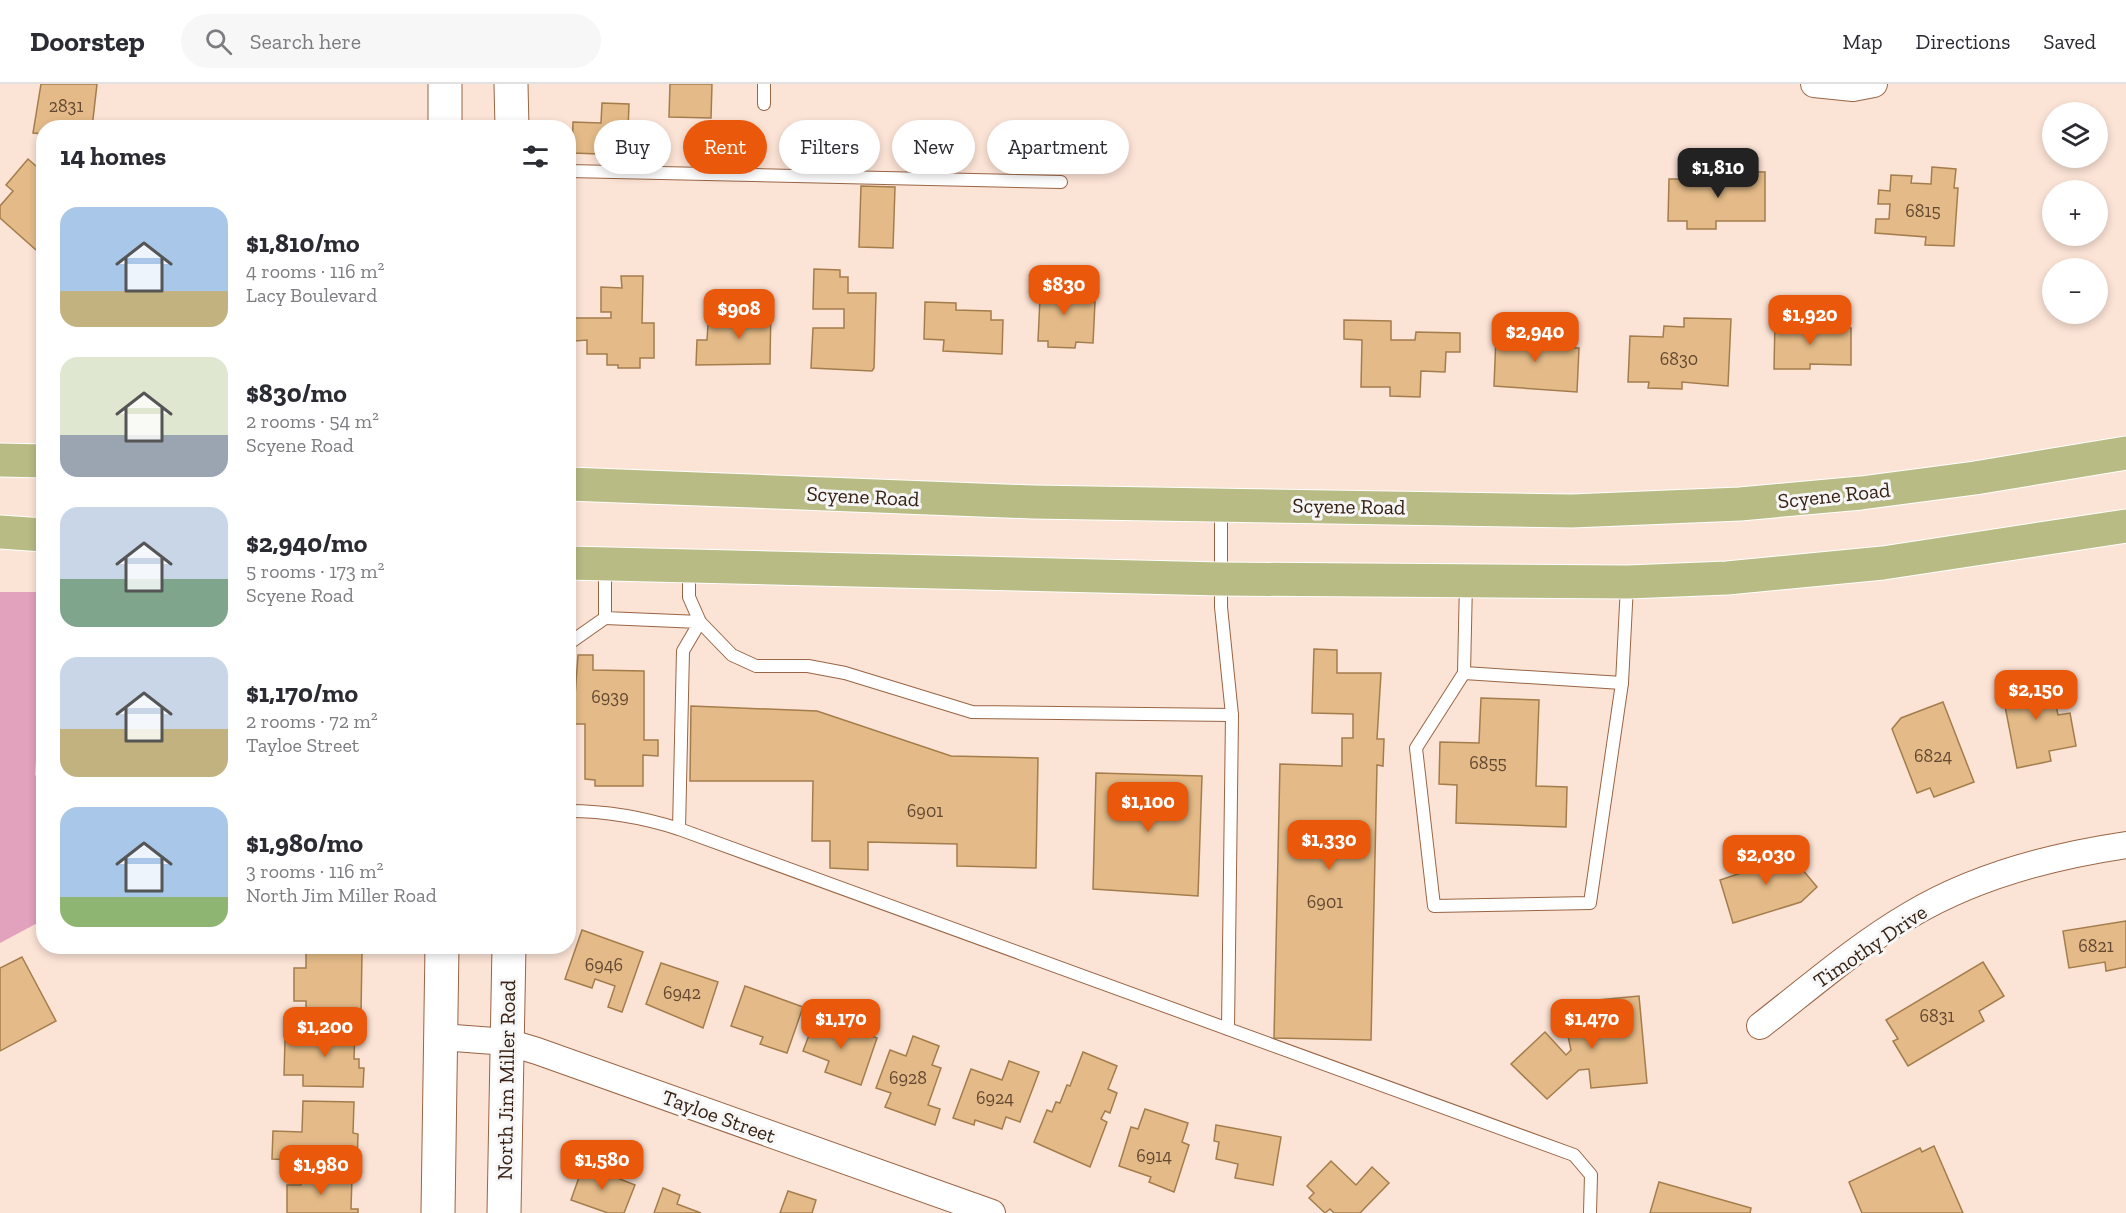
<!DOCTYPE html>
<meta charset="utf-8">
<style>
:root{--surface:#fff;--page:#f7f7f7;--text:#2b2b33;--muted:#7c7c81;--line:#e1e1e2;--accent:#ea580c}
body{margin:0;font-family:"Zilla Slab",serif;background:var(--page);color:var(--text);height:100vh;display:flex;flex-direction:column;font-size:22px;white-space:nowrap}
*{box-sizing:border-box;margin:0}
p{font-size:20px;color:var(--muted)}
.icon{flex:none;width:33px;height:33px;fill:none;stroke:currentColor;stroke-width:2;stroke-linecap:round;stroke-linejoin:round}
.map{position:relative;flex:1;overflow:hidden}
.details{position:absolute;left:36px;top:36px;width:540px;height:834px;display:flex;flex-direction:column;background:var(--surface);border-radius:24px;box-shadow:0 3px 9px #0003}
.details>*{flex:none}
.top-card{position:absolute;left:594px;top:36px;width:570px;height:54px;display:flex;gap:12px}
.buttons{position:absolute;left:2042px;top:18px;display:grid;gap:12px}
.buttons a{display:grid;place-items:center;width:66px;height:66px;border-radius:50%;background:var(--surface);box-shadow:0 3px 9px #0003;font-size:30px}
.price{position:absolute;translate:-50% -51px;padding:0 14px;border-radius:12px;background:var(--accent);color:#fff;font-size:20px;line-height:39px;filter:drop-shadow(0 2px 3px #0008)}
.price::after{content:'';position:absolute;left:50%;top:36px;width:18px;height:14px;margin-left:-9px;background:inherit;clip-path:polygon(0 0,100% 0,50% 100%)}
.price.on{background:#222;color:#fff}
ul{padding:0;list-style:none}
li{display:flex;align-items:center;gap:18px;height:150px;padding:0 24px}
li span{display:grid;place-items:center;flex:none;width:168px;height:120px;border-radius:18px;color:#555}
li>.icon{margin-inline-start:auto}
span .icon{width:72px;height:72px;fill:#fffc;stroke-width:1}
li b{font-size:26px}
h2{display:flex;justify-content:space-between;align-items:center;height:72px;padding:0 24px;font-size:26px}
.pill{padding:0 21px;border-radius:27px;background:var(--surface);box-shadow:0 3px 9px #0003;font-size:21px;line-height:54px}
.pill.on{background:var(--accent);color:#fff}
header{display:flex;align-items:center;gap:36px;box-sizing:border-box;height:84px;padding:0 30px;background:var(--surface);border-bottom:2px solid var(--line)}
header strong{font-size:28px}
nav{display:flex;gap:33px;margin-inline-start:auto;font-size:21px}
.search{width:420px;height:54px;background:var(--page);display:flex;align-items:center;gap:15px;box-sizing:border-box;padding:0 21px;border-radius:33px;color:var(--muted);font-size:22px}
.map>svg:first-child{display:block}
.green{fill:#e2a1bd}
.building{fill:#e4bb88;stroke:#a47d4c;stroke-width:1.5}
.lines{fill:none;stroke-linecap:round;stroke-linejoin:round}
.lane-casing{stroke:#996545;stroke-width:14}
.street-casing{stroke:#996545;stroke-width:28}
.secondary-casing{stroke:#996545;stroke-width:35}
.primary-casing{stroke:#fff;stroke-width:35}
.lane{stroke:#fff;stroke-width:12}
.street{stroke:#fff;stroke-width:26}
.secondary{stroke:#fff;stroke-width:33}
.primary{stroke:#b9bb85;stroke-width:33}
.labels{text-anchor:middle;dominant-baseline:central;stroke-width:6;stroke-linejoin:round;paint-order:stroke}
.number-label{font-size:18px;fill:#634831}
.street-label{font-size:21px;fill:#382214;stroke:#f6f6f6}
</style>
<header>
<strong>Doorstep</strong>
<div class="search"><svg class="icon" aria-label="search" viewBox="0 0 24 24"><circle cx="10" cy="10" r="6"/><path d="M15 15l6 6"/></svg>Search here</div>
<nav><a>Map</a><a>Directions</a><a>Saved</a></nav>
</header>
<div class="map">
<svg width="2126" height="1129" viewBox="0 0 2126 1129">
<rect width="100%" height="100%" fill="#fbe3d5"/>
<polygon class="green" points="0,508 44,508 43,570 35,691 43,698 43,836 0,859"/>
<g class="building">
<polygon points="41,0 97,0 92,44 44,44 44,50 33,49"/>
<polygon points="670,0 712,0 711,34 669,33"/>
<polygon points="602,19 629,20 627,71 572,69 573,38 601,39"/>
<polygon points="28,75 44,89 44,173 0,134 0,122 13,107 6,101"/>
<polygon points="1932,83 1956,85 1954,104 1958,104 1954,162 1925,161 1926,153 1875,149 1876,135 1889,135 1890,120 1878,120 1879,106 1890,107 1891,91 1912,92 1911,99 1931,100"/>
<polygon points="1711,87 1765,88 1765,137 1716,137 1716,145 1687,145 1687,137 1668,137 1669,95 1711,95"/>
<polygon points="861,102 895,103 893,164 859,163"/>
<polygon points="814,185 840,186 840,193 848,193 848,209 876,209 874,284 872,287 811,284 813,244 844,244 844,225 813,225"/>
<polygon points="621,192 643,192 642,239 654,239 654,274 640,274 640,284 618,284 618,281 607,281 607,270 587,270 587,256 575,257 575,234 611,234 611,228 601,228 601,203 622,204"/>
<polygon points="1041,193 1070,194 1069,217 1095,218 1093,259 1076,258 1075,264 1048,263 1048,257 1038,257"/>
<polygon points="771,216 770,280 696,281 697,256 707,256 708,241 745,242 746,217"/>
<polygon points="925,218 956,219 956,226 991,227 991,236 1003,236 1002,270 943,267 944,256 924,255"/>
<polygon points="1684,234 1731,235 1728,302 1682,298 1682,305 1648,304 1649,298 1628,298 1630,252 1663,253 1664,242 1684,243"/>
<polygon points="1775,235 1800,235 1800,243 1851,244 1851,281 1810,280 1810,285 1774,285"/>
<polygon points="1344,236 1391,237 1391,256 1415,256 1416,248 1460,249 1460,268 1446,268 1445,288 1421,287 1420,313 1390,312 1390,303 1361,303 1362,256 1344,255"/>
<polygon points="1519,244 1545,245 1545,263 1579,264 1577,308 1494,302 1496,253 1519,253"/>
<polygon points="1314,565 1337,566 1337,589 1381,589 1377,655 1384,655 1383,682 1377,681 1371,956 1274,954 1280,680 1342,682 1342,654 1353,654 1353,630 1312,629"/>
<polygon points="578,571 593,571 593,586 644,587 644,656 658,656 658,672 643,671 643,702 595,702 595,696 585,695 585,640 573,640"/>
<polygon points="2050,591 2058,631 2070,629 2076,662 2049,667 2051,677 2017,684 2003,612 2012,598"/>
<polygon points="1481,614 1539,616 1536,702 1567,703 1566,743 1456,739 1457,701 1439,700 1440,658 1479,659"/>
<polygon points="1943,618 1974,698 1934,713 1930,704 1917,709 1892,645 1901,634"/>
<polygon points="691,622 817,627 951,672 1038,674 1036,784 957,782 957,760 868,758 868,786 830,784 830,757 812,757 813,697 690,697"/>
<polygon points="1096,689 1202,692 1198,812 1093,805"/>
<polygon points="1786,766 1817,803 1801,818 1733,839 1720,796 1741,789 1738,780"/>
<polygon points="2126,837 2126,883 2106,887 2105,878 2069,884 2063,847"/>
<polygon points="582,846 643,868 622,928 608,923 615,902 595,895 592,904 565,895"/>
<polygon points="306,867 362,868 361,930 306,929 306,917 294,917 294,884 306,884"/>
<polygon points="22,873 56,937 0,967 0,884"/>
<polygon points="1983,878 2004,912 1979,927 1984,937 1908,982 1893,957 1898,955 1886,936"/>
<polygon points="661,879 718,898 703,944 646,920"/>
<polygon points="745,902 803,923 787,969 760,960 763,953 731,942"/>
<polygon points="1639,912 1647,999 1591,1004 1589,985 1579,986 1547,1015 1511,980 1545,948 1566,971 1571,966 1566,943 1589,940 1587,917"/>
<polygon points="816,933 877,954 861,1001 825,988 829,977 803,967"/>
<polygon points="304,943 355,945 354,975 359,975 359,984 364,984 363,1003 303,1002 303,991 284,991 285,956 304,956"/>
<polygon points="913,952 939,962 932,981 941,984 928,1021 940,1025 935,1041 885,1023 891,1009 876,1004 890,966 906,972"/>
<polygon points="1083,968 1117,982 1108,1005 1117,1009 1110,1029 1105,1027 1101,1035 1107,1038 1090,1083 1034,1058 1047,1026 1052,1028 1056,1018 1060,1019 1067,1001 1070,1002"/>
<polygon points="1009,977 1039,988 1020,1038 1006,1033 1002,1045 975,1036 974,1041 953,1034 971,985 1002,996"/>
<polygon points="303,1017 354,1018 353,1049 358,1050 357,1079 272,1075 273,1047 302,1048"/>
<polygon points="1145,1025 1188,1039 1182,1058 1189,1061 1174,1108 1149,1098 1151,1093 1119,1082 1131,1043 1138,1045"/>
<polygon points="1216,1041 1281,1053 1273,1101 1235,1094 1238,1080 1216,1075 1219,1058 1214,1057"/>
<polygon points="1934,1062 1963,1129 1862,1129 1849,1098 1920,1064 1922,1068"/>
<polygon points="1331,1077 1356,1101 1372,1083 1389,1099 1360,1129 1334,1129 1330,1125 1325,1129 1309,1114 1314,1109 1307,1102"/>
<polygon points="592,1080 609,1085 607,1090 635,1101 624,1129 608,1129 571,1116 583,1082 590,1085"/>
<polygon points="302,1092 352,1093 351,1125 358,1125 358,1129 287,1129 287,1101 301,1101"/>
<polygon points="1659,1098 1751,1124 1750,1129 1650,1129"/>
<polygon points="663,1104 680,1111 677,1120 701,1129 654,1129"/>
<polygon points="788,1107 816,1116 812,1129 780,1129"/>
</g>
<g class="lines">
<defs>
<g id="lane">
<polyline points="764,20 764,0"/>
<polyline points="568,87 1061,98"/>
<polyline points="1221,422 1221,523 1232,631 1228,945"/>
<polyline points="605,482 605,534 700,538 683,567 679,745"/>
<polyline points="689,483 689,513 700,538 732,571 756,582 808,582 845,589 972,628 1232,631"/>
<polyline points="1466,498 1464,589 1622,599 1627,501"/>
<polyline points="568,560 605,534"/>
<polyline points="1464,589 1416,664 1434,822 1590,819 1622,599"/>
<path d="M568,727C607,727 642,733 679,745L1574,1071L1591,1091L1590,1129"/>
</g>
<g id="street">
<polyline points="1814,0 1853,4 1874,0"/>
<path d="M1760,942C1809,904 1857,862 1910,831C1975,792 2052,772 2126,761"/>
<polyline points="441,953 507,958 537,967 992,1129"/>
</g>
<g id="secondary">
<polyline points="445,0 445,44"/>
<polyline points="511,0 512,44"/>
<polyline points="438,1129 442,862"/>
<polyline points="504,1129 509,862"/>
</g>
<g id="primary">
<polyline points="0,376 44,377"/>
<polyline points="568,400 1033,418 1572,427 1740,420 1861,409 1975,394 2126,369"/>
<polyline points="0,448 44,451"/>
<polyline points="568,479 1220,495 1628,498 1727,494 1883,479 2126,442"/>
</g>
</defs>
<use href="#lane" class="lane-casing"/>
<use href="#street" class="street-casing"/>
<use href="#secondary" class="secondary-casing"/>
<use href="#primary" class="primary-casing"/>
<use href="#lane" class="lane"/>
<use href="#street" class="street"/>
<use href="#secondary" class="secondary"/>
<use href="#primary" class="primary"/>
</g>
<g class="labels">
<g class="number-label">
<text x="66" y="22">2831</text>
<text x="1923" y="127">6815</text>
<text x="1679" y="275">6830</text>
<text x="610" y="613">6939</text>
<text x="1933" y="672">6824</text>
<text x="1488" y="679">6855</text>
<text x="925" y="727">6901</text>
<text x="1325" y="818">6901</text>
<text x="2096" y="862">6821</text>
<text x="604" y="881">6946</text>
<text x="682" y="909">6942</text>
<text x="1937" y="932">6831</text>
<text x="908" y="994">6928</text>
<text x="995" y="1014">6924</text>
<text x="1154" y="1072">6914</text>
</g>
<g class="street-label">
<text transform="translate(1834 411) rotate(-6)">Scyene Road</text>
<text transform="translate(863 412) rotate(3)">Scyene Road</text>
<text transform="translate(1349 422) rotate(1)">Scyene Road</text>
<text transform="translate(1870 862) rotate(-34)">Timothy Drive</text>
<text transform="translate(506 996) rotate(-89)">North Jim Miller Road</text>
<text transform="translate(719 1032) rotate(20)">Tayloe Street</text>
</g>
</g>
</svg>
<div class="buttons">
<a><svg class="icon" aria-label="layers" viewBox="0 0 24 24"><path d="M12 4l9 5-9 5-9-5zM3 14l9 5 9-5"/></svg></a>
<a>+</a>
<a>−</a>
</div>
<b class="price on" style="left:1718px;top:115px">$1,810</b>
<b class="price" style="left:1064px;top:232px">$830</b>
<b class="price" style="left:739px;top:256px">$908</b>
<b class="price" style="left:1810px;top:262px">$1,920</b>
<b class="price" style="left:1535px;top:279px">$2,940</b>
<b class="price" style="left:2036px;top:637px">$2,150</b>
<b class="price" style="left:1148px;top:749px">$1,100</b>
<b class="price" style="left:1329px;top:787px">$1,330</b>
<b class="price" style="left:1766px;top:802px">$2,030</b>
<b class="price" style="left:841px;top:966px">$1,170</b>
<b class="price" style="left:1592px;top:966px">$1,470</b>
<b class="price" style="left:325px;top:974px">$1,200</b>
<b class="price" style="left:602px;top:1107px">$1,580</b>
<b class="price" style="left:321px;top:1112px">$1,980</b>
<div class="top-card">
<a class="pill">Buy</a>
<a class="pill on">Rent</a>
<a class="pill">Filters</a>
<a class="pill">New</a>
<a class="pill">Apartment</a>
</div>
<section class="details">
<h2>14 homes<svg class="icon" aria-label="filters" viewBox="0 0 24 24"><path d="M4 7h16M4 17h16"/><circle cx="9" cy="7" r="2"/><circle cx="15" cy="17" r="2"/></svg></h2>
<ul>
<li><span style="background:linear-gradient(#a9c7e8 70%,#c2b280 0)"><svg class="icon" aria-label="home" viewBox="0 0 24 24"><path d="M3 11l9-7 9 7M6 9v11h12V9"/></svg></span><div><b>$1,810/mo</b><p>4 rooms · 116 m²</p><p>Lacy Boulevard</p></div></li>
<li><span style="background:linear-gradient(#dfe7d0 65%,#9aa5b1 0)"><svg class="icon" aria-label="home" viewBox="0 0 24 24"><path d="M3 11l9-7 9 7M6 9v11h12V9"/></svg></span><div><b>$830/mo</b><p>2 rooms · 54 m²</p><p>Scyene Road</p></div></li>
<li><span style="background:linear-gradient(#c9d6e8 60%,#7fa58c 0)"><svg class="icon" aria-label="home" viewBox="0 0 24 24"><path d="M3 11l9-7 9 7M6 9v11h12V9"/></svg></span><div><b>$2,940/mo</b><p>5 rooms · 173 m²</p><p>Scyene Road</p></div></li>
<li><span style="background:linear-gradient(#c9d6e8 60%,#c2b280 0)"><svg class="icon" aria-label="home" viewBox="0 0 24 24"><path d="M3 11l9-7 9 7M6 9v11h12V9"/></svg></span><div><b>$1,170/mo</b><p>2 rooms · 72 m²</p><p>Tayloe Street</p></div></li>
<li><span style="background:linear-gradient(#a9c7e8 75%,#8fb573 0)"><svg class="icon" aria-label="home" viewBox="0 0 24 24"><path d="M3 11l9-7 9 7M6 9v11h12V9"/></svg></span><div><b>$1,980/mo</b><p>3 rooms · 116 m²</p><p>North Jim Miller Road</p></div></li>
</ul>
</section>
</div>
